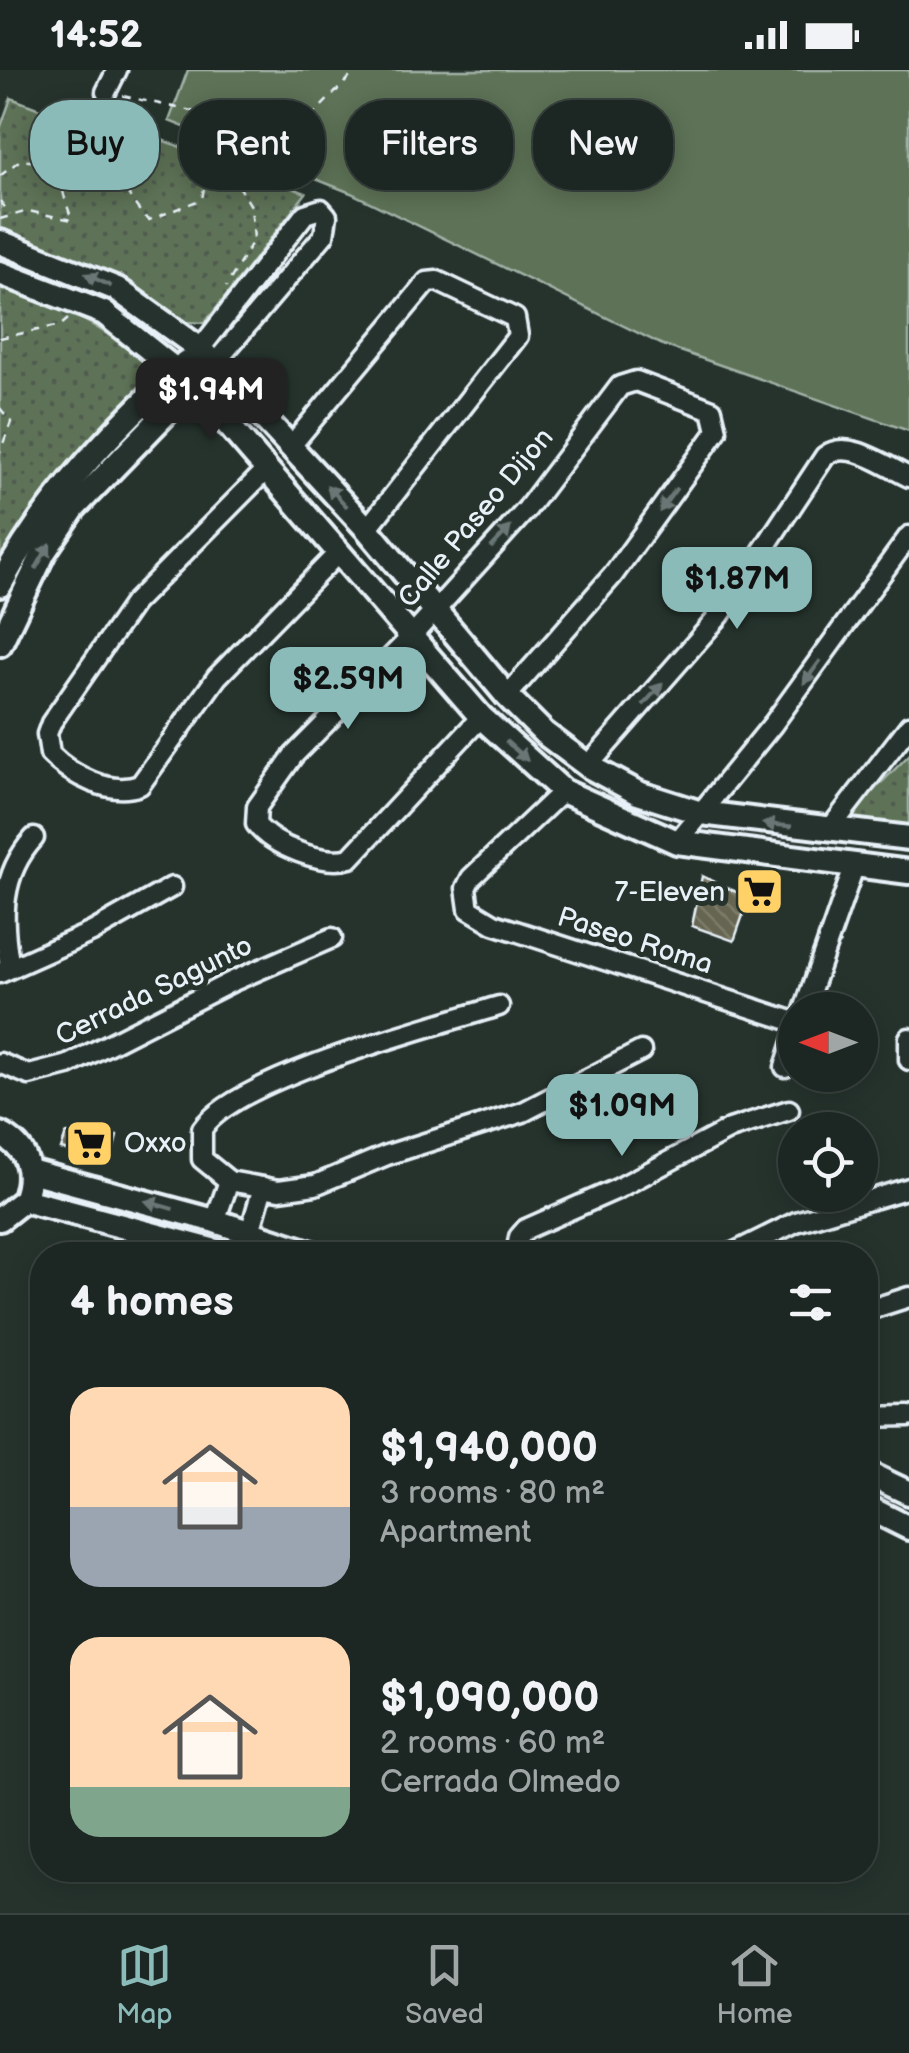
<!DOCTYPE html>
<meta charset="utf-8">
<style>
:root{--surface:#1c2622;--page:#252e2a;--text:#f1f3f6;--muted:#a0a5a5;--line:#3a4340;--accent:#8bbbb9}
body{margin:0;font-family:"Balsamiq Sans",sans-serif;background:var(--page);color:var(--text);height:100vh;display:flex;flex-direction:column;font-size:38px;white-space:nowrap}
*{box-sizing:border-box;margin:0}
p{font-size:32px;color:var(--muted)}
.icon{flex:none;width:55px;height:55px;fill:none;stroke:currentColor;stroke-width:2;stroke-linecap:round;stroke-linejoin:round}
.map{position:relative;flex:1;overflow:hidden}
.details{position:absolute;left:30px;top:1172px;width:848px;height:640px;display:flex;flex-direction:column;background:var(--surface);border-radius:40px;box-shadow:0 5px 25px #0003,0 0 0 2px var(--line)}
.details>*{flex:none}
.top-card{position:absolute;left:30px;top:30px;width:850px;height:90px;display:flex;gap:20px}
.needle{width:65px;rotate:270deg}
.controls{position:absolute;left:778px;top:922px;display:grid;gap:20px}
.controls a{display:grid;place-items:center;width:100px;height:100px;border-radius:50%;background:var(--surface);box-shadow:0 5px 25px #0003,0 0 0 2px var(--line);font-size:50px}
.price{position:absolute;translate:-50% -85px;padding:0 22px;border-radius:20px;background:var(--accent);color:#111;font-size:32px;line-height:65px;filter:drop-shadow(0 2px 5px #0008)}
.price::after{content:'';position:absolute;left:50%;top:60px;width:30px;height:22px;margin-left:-15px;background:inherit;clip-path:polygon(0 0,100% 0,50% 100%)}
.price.current{background:#222;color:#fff}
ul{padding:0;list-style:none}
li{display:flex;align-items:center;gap:30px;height:250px;padding:0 40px}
li span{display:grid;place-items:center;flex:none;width:280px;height:200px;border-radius:30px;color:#555}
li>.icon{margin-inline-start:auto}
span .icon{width:120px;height:120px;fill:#fffc;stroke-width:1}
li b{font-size:42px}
h2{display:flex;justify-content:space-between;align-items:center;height:120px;padding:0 40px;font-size:42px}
.pill{padding:0 35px;border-radius:40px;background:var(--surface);box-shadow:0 5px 25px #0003,0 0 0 2px var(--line);font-size:35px;line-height:90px}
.pill.current{background:var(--accent);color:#111}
.status{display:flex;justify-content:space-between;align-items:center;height:70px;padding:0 50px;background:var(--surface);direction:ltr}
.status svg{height:28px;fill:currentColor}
.tab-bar{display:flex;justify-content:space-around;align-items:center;height:140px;border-top:2px solid var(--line);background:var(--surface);font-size:28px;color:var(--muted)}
.tab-bar a{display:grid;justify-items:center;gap:5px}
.tab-bar .current{color:var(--accent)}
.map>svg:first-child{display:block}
.grass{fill:#5d7256;stroke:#a2b2a7;stroke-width:2.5}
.park{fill:url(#park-dots);stroke:#a2b2a7;stroke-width:2.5}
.building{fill:url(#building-back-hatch);stroke:#e8f1f8;stroke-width:2.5}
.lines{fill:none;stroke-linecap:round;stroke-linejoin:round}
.street-casing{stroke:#e8f1f8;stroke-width:25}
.secondary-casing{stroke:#e8f1f8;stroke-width:30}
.path{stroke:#e8f1f8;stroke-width:2.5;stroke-dasharray:8 8;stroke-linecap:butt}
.street{stroke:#26332d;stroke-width:18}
.secondary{stroke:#26332d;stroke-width:22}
.oneway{fill:#6a7674}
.labels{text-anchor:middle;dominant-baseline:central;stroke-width:10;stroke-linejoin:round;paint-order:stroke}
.street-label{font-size:28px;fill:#e8f1f8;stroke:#26332d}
.poi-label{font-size:28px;fill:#e8f1f8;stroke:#26332d;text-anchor:end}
</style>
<div class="status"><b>14:52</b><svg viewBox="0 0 49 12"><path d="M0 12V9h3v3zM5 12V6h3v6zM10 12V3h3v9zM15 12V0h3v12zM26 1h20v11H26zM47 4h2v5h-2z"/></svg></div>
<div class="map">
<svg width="909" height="1843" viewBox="0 0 909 1843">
<defs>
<pattern id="park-dots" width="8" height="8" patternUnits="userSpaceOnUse" patternTransform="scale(2.5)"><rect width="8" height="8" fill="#5d7256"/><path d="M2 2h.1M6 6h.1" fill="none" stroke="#505b4f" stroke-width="1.8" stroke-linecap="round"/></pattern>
<pattern id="building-back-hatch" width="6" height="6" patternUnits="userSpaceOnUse" patternTransform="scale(2.5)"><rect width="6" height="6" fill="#666551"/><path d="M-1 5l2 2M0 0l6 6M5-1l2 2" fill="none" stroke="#7c7c6b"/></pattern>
</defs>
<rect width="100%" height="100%" fill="#26332d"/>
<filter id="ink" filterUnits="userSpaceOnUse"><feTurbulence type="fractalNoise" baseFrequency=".01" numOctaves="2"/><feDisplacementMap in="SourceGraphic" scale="20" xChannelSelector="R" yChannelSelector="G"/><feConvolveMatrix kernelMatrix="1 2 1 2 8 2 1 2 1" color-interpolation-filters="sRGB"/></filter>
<g filter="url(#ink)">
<polygon class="grass" points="188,0 909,0 909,361 663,275 351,123 169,51"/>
<g class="park">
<polygon points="11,28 123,71 159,69 306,123 205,253 164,251 0,172 0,59"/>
<path d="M0,218C63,235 101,255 151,297L147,315L0,496Z"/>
<polygon points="909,685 909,766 856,762 849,745"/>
</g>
<g class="building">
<polygon points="702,806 749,828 734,871 692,856"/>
<polygon points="66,1064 117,1066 111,1090 61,1079"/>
</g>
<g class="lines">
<defs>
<g id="street">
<polyline points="106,22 117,0"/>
<polyline points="200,279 305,144 321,139 327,146 324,165 215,293"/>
<polyline points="290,377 427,212 437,211 515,248 518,266 367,459"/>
<path d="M267,399L134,533L51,653L47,664L50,684C72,706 110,726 140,715L217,607L340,481"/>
<path d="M481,647L350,788C324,796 272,776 256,754L257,737L293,686L412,566L527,439L620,316L636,311L712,340L717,361L613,505L507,626"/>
<path d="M588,696L720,545L825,386C848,368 885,396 909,407"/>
<polyline points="563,721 471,808 466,818 469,839 494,854 795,952"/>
<polyline points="829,760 909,656"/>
<polyline points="677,772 773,654 909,466"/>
<path d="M10,897C1,849 0,805 34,768"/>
<polyline points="0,903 92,862 172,817"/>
<path d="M499,936C434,956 237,1007 202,1059V1089L229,1111L279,1120L315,1115L387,1085L523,1042L641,981"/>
<polyline points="804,940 854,797"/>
<polyline points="909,968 909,990"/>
<polyline points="0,993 29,1005 68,995 231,912 332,868"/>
<polyline points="785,997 795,966"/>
<polyline points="215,1151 229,1111"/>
<polyline points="250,1162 263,1117"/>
<polyline points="516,1185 519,1167 526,1159 617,1119 730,1059 789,1040"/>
<polyline points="729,1185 796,1152 909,1118"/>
<polyline points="865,1241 909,1227"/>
<polyline points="865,1347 909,1346"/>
</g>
<g id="secondary">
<polyline points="0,172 117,219 200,279 367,459 507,626 544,663 588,696 638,723 701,743 909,768"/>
<polyline points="0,203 104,243 193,314 481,647 563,721 677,772 909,802"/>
<path d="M0,515C47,428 114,358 186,292"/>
<polyline points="0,574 44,482 74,438 204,304"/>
<path d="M0,1064C27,1077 35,1102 24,1130L0,1149"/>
<polyline points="30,1101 215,1151 318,1185"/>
<polyline points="24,1130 230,1185"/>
<polyline points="865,1402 909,1423"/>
<polyline points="865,1436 909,1458"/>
</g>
</defs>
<use href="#street" class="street-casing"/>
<use href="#secondary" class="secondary-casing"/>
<g class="path">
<polyline points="123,26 270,58 313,45 357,0"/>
<polyline points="0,106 20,90 39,92 58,112"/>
<polyline points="0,131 10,144"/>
<path d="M0,149L28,141L72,150C63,122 56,111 70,83L90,76C121,91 122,128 149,150L202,129L207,102L217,99L233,106L251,136L254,169L226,217"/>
<polyline points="0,268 61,255 68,249"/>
<polyline points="0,338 11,352 0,382"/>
</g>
<use href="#street" class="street"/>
<use href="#secondary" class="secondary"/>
</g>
<defs><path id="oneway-solid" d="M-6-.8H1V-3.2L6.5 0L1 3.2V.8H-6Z" transform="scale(2.5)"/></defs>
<g class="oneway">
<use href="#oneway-solid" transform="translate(98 210) rotate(-154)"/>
<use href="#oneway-solid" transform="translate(337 426) rotate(-133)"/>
<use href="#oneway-solid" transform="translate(668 430) rotate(126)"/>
<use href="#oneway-solid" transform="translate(501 467) rotate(-47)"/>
<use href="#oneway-solid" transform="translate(43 486) rotate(-60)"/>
<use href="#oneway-solid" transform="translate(812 602) rotate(126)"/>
<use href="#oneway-solid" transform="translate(653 624) rotate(-48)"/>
<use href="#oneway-solid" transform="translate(517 681) rotate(42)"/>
<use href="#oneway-solid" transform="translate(777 755) rotate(-174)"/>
<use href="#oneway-solid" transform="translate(159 1135) rotate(-164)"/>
</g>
</g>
<defs>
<symbol id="supermarket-square" viewBox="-11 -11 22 22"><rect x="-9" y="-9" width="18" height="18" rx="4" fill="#ffd166" stroke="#26332d"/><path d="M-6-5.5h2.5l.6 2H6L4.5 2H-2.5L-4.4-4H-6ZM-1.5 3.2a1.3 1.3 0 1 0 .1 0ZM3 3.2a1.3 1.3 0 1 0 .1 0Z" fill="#111"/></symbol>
</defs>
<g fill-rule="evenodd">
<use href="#supermarket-square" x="732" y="794" width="55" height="55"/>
<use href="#supermarket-square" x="62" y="1046" width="55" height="55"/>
</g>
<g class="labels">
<g class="street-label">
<text transform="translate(476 448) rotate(-50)">Calle Paseo Dijon</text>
<text transform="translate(635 871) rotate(18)">Paseo Roma</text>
<text transform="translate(154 921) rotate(-26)">Cerrada Sagunto</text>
</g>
<g class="poi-label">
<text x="725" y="822">7-Eleven</text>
<text x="124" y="1073" text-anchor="start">Oxxo</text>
</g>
</g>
</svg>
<div class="controls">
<a><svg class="needle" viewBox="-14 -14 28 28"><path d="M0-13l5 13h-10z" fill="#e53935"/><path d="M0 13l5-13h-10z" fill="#a0a5a5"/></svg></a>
<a><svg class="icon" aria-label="locate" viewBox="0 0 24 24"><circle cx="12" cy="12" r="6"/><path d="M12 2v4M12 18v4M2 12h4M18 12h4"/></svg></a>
</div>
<b class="price current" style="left:211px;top:373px">$1.94M</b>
<b class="price" style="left:737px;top:562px">$1.87M</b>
<b class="price" style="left:348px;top:662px">$2.59M</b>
<b class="price" style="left:622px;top:1089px">$1.09M</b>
<div class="top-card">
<a class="pill current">Buy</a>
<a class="pill">Rent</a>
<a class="pill">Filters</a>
<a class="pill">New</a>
</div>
<section class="details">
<h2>4 homes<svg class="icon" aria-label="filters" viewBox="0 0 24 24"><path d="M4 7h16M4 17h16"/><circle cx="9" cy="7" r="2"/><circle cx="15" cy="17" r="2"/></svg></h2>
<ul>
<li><span style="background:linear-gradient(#ffd9b3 60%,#9aa5b1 0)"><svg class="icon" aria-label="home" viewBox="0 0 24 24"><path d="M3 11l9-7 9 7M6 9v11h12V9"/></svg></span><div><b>$1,940,000</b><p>3 rooms · 80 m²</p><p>Apartment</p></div></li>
<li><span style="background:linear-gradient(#ffd9b3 75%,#7fa58c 0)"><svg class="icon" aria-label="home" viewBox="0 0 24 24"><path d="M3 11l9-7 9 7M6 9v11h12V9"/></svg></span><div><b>$1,090,000</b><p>2 rooms · 60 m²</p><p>Cerrada Olmedo</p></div></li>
</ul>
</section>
</div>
<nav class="tab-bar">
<a class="current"><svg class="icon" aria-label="map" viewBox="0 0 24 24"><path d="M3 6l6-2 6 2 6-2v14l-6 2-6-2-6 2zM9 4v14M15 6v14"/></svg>Map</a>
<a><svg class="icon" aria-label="saved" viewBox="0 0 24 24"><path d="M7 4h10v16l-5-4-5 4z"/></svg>Saved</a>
<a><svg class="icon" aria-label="home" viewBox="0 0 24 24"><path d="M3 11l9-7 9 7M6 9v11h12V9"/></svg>Home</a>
</nav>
